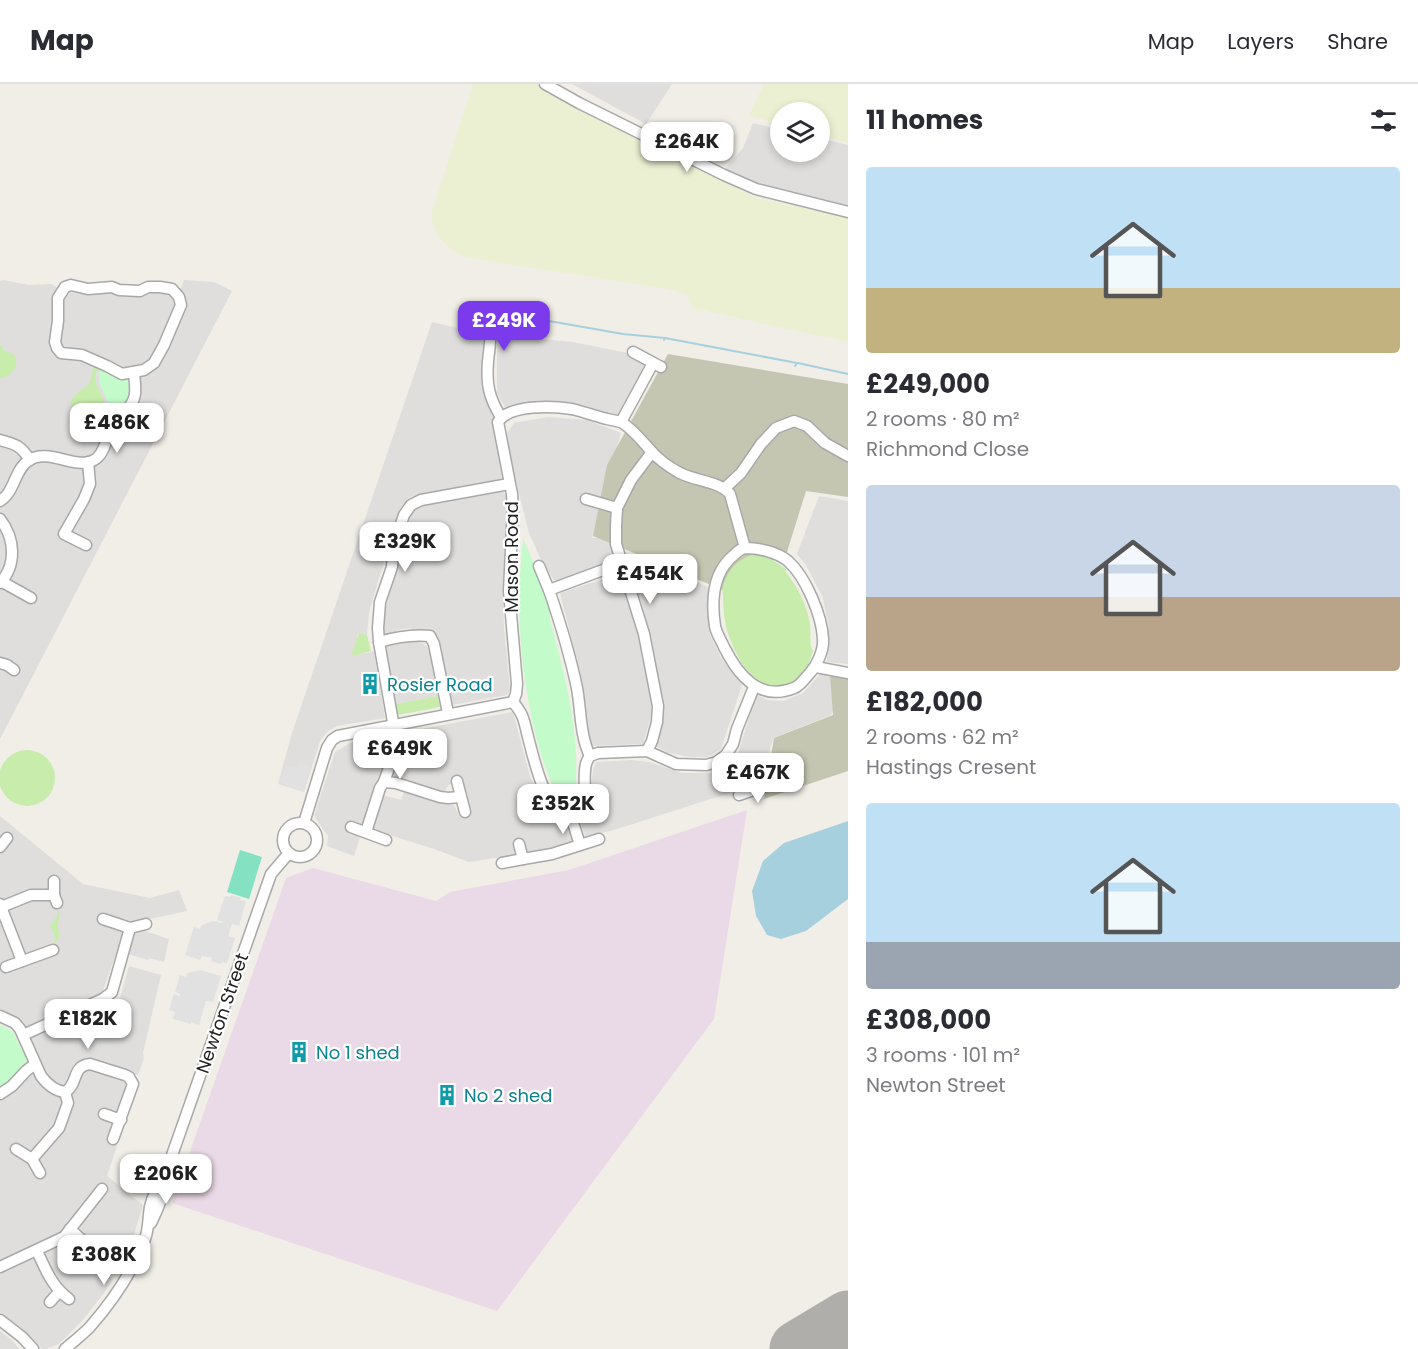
<!DOCTYPE html>
<meta charset="utf-8">
<style>
:root{--surface:#fff;--page:#f2f2f3;--text:#2b2b33;--muted:#7c7c81;--line:#e1e1e2;--accent:#7c3aed}
body{margin:0;font-family:Poppins,sans-serif;background:var(--page);color:var(--text);height:100vh;display:flex;flex-direction:column;font-size:22px;white-space:nowrap}
*{box-sizing:border-box;margin:0}
p{font-size:20px;color:var(--muted)}
.icon{flex:none;width:33px;height:33px;fill:none;stroke:currentColor;stroke-width:2;stroke-linecap:round;stroke-linejoin:round}
.map{position:relative;flex:1;overflow:hidden}
.sheet{display:flex;flex-direction:column;background:var(--surface);width:570px}
.sheet>*{flex:none}
.controls{position:absolute;left:770px;top:18px;display:grid;gap:12px}
.controls a{display:grid;place-items:center;width:60px;height:60px;border-radius:50%;background:var(--surface);box-shadow:0 3px 9px #0003;font-size:30px}
.price{position:absolute;translate:-50% -51px;padding:0 14px;border-radius:12px;background:#fff;color:#222;font-size:20px;line-height:39px;filter:drop-shadow(0 2px 3px #0008)}
.price::after{content:'';position:absolute;left:50%;top:36px;width:18px;height:14px;margin-left:-9px;background:inherit;clip-path:polygon(0 0,100% 0,50% 100%)}
.price.selected{background:var(--accent);color:#fff}
ul{padding:0;list-style:none}
li{display:grid;align-content:center;gap:12px;height:318px;padding:0 18px}
li span{display:grid;place-items:center;height:186px;border-radius:6px;color:#555}
li>.icon{margin-inline-start:auto}
span .icon{width:108px;height:108px;fill:#fffc;stroke-width:1}
li b{font-size:26px}
h2{display:flex;justify-content:space-between;align-items:center;height:72px;padding:0 18px;font-size:26px}
header{display:flex;align-items:center;gap:36px;box-sizing:border-box;height:84px;padding:0 30px;background:var(--surface);border-bottom:2px solid var(--line)}
header strong{font-size:28px}
nav{display:flex;gap:33px;margin-inline-start:auto;font-size:21px}
main{display:flex;flex:1;min-height:0}
.map>svg:first-child{display:block}
.residential{fill:#dfdedd}
.industrial{fill:#ead9e6}
.construction{fill:#c5c6b2}
.farmland{fill:#ecf0d2}
.grass{fill:#c8ecac}
.park{fill:#c4fbcb}
.pitch{fill:#84e1c2}
.parking{fill:#e1e1e1}
.water{fill:#a7d0df}
.lines{fill:none;stroke-linecap:round;stroke-linejoin:round}
.stream{stroke:#a7d0df;stroke-width:2}
.runway{stroke:#b0aeab;stroke-width:57}
.minor-casing{stroke:#a8a8a8;stroke-width:13}
.minor{stroke:#fff;stroke-width:10}
.labels{text-anchor:middle;dominant-baseline:central;stroke-width:4.5;stroke-linejoin:round;paint-order:stroke}
.street-label{font-size:18px;fill:#212121;stroke:#fff}
.culture-label{font-size:18px;fill:#0d838f;stroke:#fff;text-anchor:start}
</style>
<header>
<strong>Map</strong>
<nav><a>Map</a><a>Layers</a><a>Share</a></nav>
</header>
<main>
<div class="map">
<svg width="848" height="1265" viewBox="0 0 848 1265">
<rect width="100%" height="100%" fill="#f1eee7"/>
<g class="residential">
<polygon points="572,0 672,0 646,40"/>
<polygon points="753,39 780,46 780,68 819,68 819,54 848,61 848,122 814,113 761,102 725,85 743,64"/>
<polygon points="3,196 29,201 51,200 68,210 72,208 92,211 110,208 143,210 158,208 169,211 181,204 184,196 214,198 232,207 0,655 0,197"/>
<polygon points="432,238 482,250 502,396 410,413 400,424 369,528 367,551 358,549 353,572 374,567 385,634 337,642 327,648 320,657 304,708 278,700 292,649"/>
<polygon points="497,251 573,258 628,269 645,280 619,333 587,322 555,318 528,318 505,323 497,310"/>
<polygon points="548,333 587,336 621,349 592,454 609,454 616,477 555,497 542,478 529,449 512,382 507,349 514,339"/>
<polygon points="500,406 506,411 508,421 503,506 504,542 510,606 507,611 452,621 449,608 451,605 450,597 446,594 440,557 436,550 429,545 414,546 411,544 397,546 395,549 384,550 384,528 397,485 398,467 413,424 441,415"/>
<polygon points="819,412 848,417 848,580 827,578 829,544 823,514 806,481 797,470"/>
<polygon points="666,486 708,503 710,551 721,574 742,601 721,665 707,673 689,673 669,669 655,662 662,639 660,605 643,523 631,489"/>
<polygon points="619,490 635,541 644,579 651,617 651,632 643,660 592,662 590,661 583,600 560,509"/>
<polygon points="418,556 430,565 438,612 395,620 386,564 388,562"/>
<polygon points="821,589 844,596 831,631 773,654 761,698 737,673 756,611 768,616 784,617 803,609"/>
<polygon points="512,628 514,632 530,692 546,725 552,733 559,738 567,740 571,748 573,756 565,761 526,769 523,758 513,760 515,771 469,778 434,765 371,745 382,711 401,716 405,706 454,721 459,732 470,729 453,697 447,703 445,709 392,692 401,663 400,649"/>
<polygon points="391,650 388,668 354,772 327,762 328,752 314,732 335,668 350,659"/>
<polygon points="631,676 649,678 682,689 711,689 726,682 744,699 739,706 611,747 585,752 580,736 588,723 593,687 596,678"/>
<polygon points="0,732 83,800 150,814 179,806 187,827 136,838 103,830 100,840 119,845 123,849 102,910 30,944 25,942 13,931 0,927"/>
<polygon points="145,847 169,855 164,878 150,874 148,876 128,870 134,850"/>
<polygon points="129,882 161,891 143,969 144,974 138,991 122,986 121,995 125,998 125,1008 107,1055 118,1059 107,1092 143,1121 130,1163 118,1186 100,1176 89,1168 95,1160 81,1149 79,1144 59,1149 0,1176 0,1008 29,980 31,956 33,953 100,924 117,925"/>
<polygon points="71,1157 77,1171 91,1182 95,1182 113,1195 104,1209 82,1237 59,1260 46,1265 42,1265 23,1245 0,1228 0,1190"/>
<polygon points="0,1247 12,1256 19,1265 0,1265"/>
</g>
<polygon class="industrial" points="747,726 714,935 497,1227 172,1119 286,794 313,784 436,817 450,808 569,786"/>
<g class="construction">
<polygon points="668,270 848,300 848,413 806,407 787,468 723,506 593,452 607,381"/>
<polygon points="848,588 848,687 764,715 774,654 833,631 830,591"/>
</g>
<g class="farmland">
<polygon points="473,0 536,0 730,101 757,114 848,133 848,258 692,224 688,211 668,205 464,173 449,164 438,152 432,137 432,127"/>
<polygon points="764,0 848,0 848,59 819,51 819,28 780,28 780,40 749,31"/>
</g>
<g class="grass">
<path d="M0,262H3V267C26,269 16,294 0,294Z"/>
<path d="M95,281L99,282C88,303 105,305 104,322C104,334 97,339 99,354H81L87,338L95,333L93,326L82,328L72,324L70,318C73,314 76,309 81,306C87,301 84,307 89,299C93,293 91,286 95,281Z"/>
<polygon points="128,311 130,313 102,354 102,340 108,319 121,322"/>
<path d="M752,471L768,473L786,485V488C798,504 806,519 810,539C811,548 809,560 813,567C810,576 807,585 801,593C788,609 765,603 751,591C742,582 735,567 730,555C724,540 723,525 723,509L722,507C725,490 735,476 752,471Z"/>
<polygon points="359,549 367,551 371,567 353,572 352,569"/>
<polygon points="438,612 440,623 398,631 395,620"/>
<circle cx="27" cy="694" r="28"/>
<path d="M57,826L60,830C60,833 58,836 58,840C57,852 64,849 53,862C57,853 54,850 50,842L57,832Z"/>
</g>
<g class="park">
<path d="M100,285L122,296H128L131,299L128,311L122,322L108,319C104,303 96,304 100,285Z"/>
<path d="M523,454C530,472 553,519 550,536C564,588 578,639 576,693C576,702 576,713 572,721C567,721 567,722 563,720C558,716 556,709 554,704C530,652 520,576 519,519C519,497 521,476 523,454Z"/>
<polygon points="0,941 13,948 28,979 12,998 0,1005"/>
</g>
<polygon class="pitch" points="240,766 262,773 249,815 227,808"/>
<g class="parking">
<polygon points="299,679 312,683 303,707 279,698 286,681 297,683"/>
<polygon points="231,811 241,814 240,816 246,817 239,842 232,840 228,852 235,854 227,879 222,878 221,880 211,877 212,874 202,872 200,876 185,871 194,843 200,845 202,841 213,837 223,839 223,838 217,836 225,812 230,813"/>
<polygon points="200,886 221,892 213,918 206,917 199,941 191,938 191,940 173,935 175,928 169,926 174,910 180,912 180,910 175,908 180,891 186,893 187,889"/>
</g>
<polygon class="water" points="848,737 848,815 806,847 781,855 767,851 756,832 752,807 763,777 784,759"/>
<g class="lines">
<g class="stream">
<polyline points="549,237 623,250 665,254 664,256"/>
<polyline points="665,254 797,279 795,282"/>
<polyline points="798,279 848,290"/>
</g>
<polyline class="runway" points="798,1265 848,1235"/>
<defs>
<g id="minor">
<polyline points="545,0 579,19 724,91 756,105 848,128"/>
<polygon points="71,201 88,205 112,203 119,206 140,207 148,203 160,203 172,205 179,213 181,221 164,261 154,279 144,286 122,290 107,282 82,271 61,269 57,264 55,258 58,237 58,214 65,203"/>
<path d="M473,244L484,245L490,248C491,258 489,267 488,277C486,300 489,314 501,333"/>
<polyline points="633,268 661,283"/>
<polyline points="621,338 653,279"/>
<path d="M0,356C16,360 21,362 30,376"/>
<polyline points="725,404 741,389 761,360 776,344 794,337 807,342 825,359 848,372"/>
<polyline points="586,415 617,424"/>
<path d="M0,417C15,408 14,386 29,376C50,363 79,389 97,374C106,366 107,351 112,340C115,335 121,330 125,327C139,315 135,304 134,288"/>
<path d="M0,435C15,454 17,481 0,499"/>
<polyline points="86,461 64,450 84,415 90,400 88,378"/>
<path d="M745,464C759,464 777,468 788,477C806,493 822,532 823,555C824,566 817,581 810,589C805,594 800,602 794,604C759,618 738,591 724,563C721,556 716,549 715,542C711,516 713,488 734,471C738,467 740,465 745,464Z"/>
<polyline points="539,482 549,506"/>
<polyline points="3,496 6,500 31,514"/>
<path d="M379,558C396,553 412,550 430,552L434,560L448,629"/>
<polyline points="0,579 7,581 14,586"/>
<polyline points="816,583 848,589"/>
<path d="M513,618C518,624 522,629 524,637C530,658 543,729 567,732C572,732 576,730 579,726C589,713 582,695 586,680C586,679 589,673 590,672L598,669L647,667L676,680L706,681L717,678L726,671L733,660L737,645L754,603"/>
<polyline points="647,667 652,657 657,638 658,622 644,550 616,460 616,442 617,424 631,396 652,368"/>
<path d="M590,672C580,652 581,626 577,604C570,571 560,538 549,506L622,479"/>
<polyline points="725,672 758,705"/>
<polyline points="457,697 465,728"/>
<polyline points="384,698 396,699 440,713 448,714 460,713"/>
<polyline points="739,711 768,701"/>
<polyline points="571,732 580,761"/>
<circle cx="300" cy="756" r="17"/>
<path d="M304,739L327,664L332,656L338,652L513,618L516,610L517,600L509,507L513,424L512,410L498,338C509,320 554,322 572,325C584,328 596,332 607,335C612,336 617,337 621,338C633,345 642,357 651,367C659,376 669,383 680,389C695,397 719,397 730,410L745,464"/>
<polyline points="351,743 386,756"/>
<polyline points="366,748 380,704 384,698 397,661 379,558 378,544 380,518 392,483 393,464 404,431 411,421 421,416 509,400"/>
<polyline points="519,760 523,775 552,770 599,755"/>
<polyline points="0,763 7,754"/>
<polyline points="502,779 523,775"/>
<polyline points="54,797 54,811 57,819"/>
<polyline points="0,820 22,877"/>
<polyline points="1,823 31,811 54,811"/>
<polyline points="103,835 130,844 146,840"/>
<polyline points="6,883 53,866"/>
<path d="M0,932L15,939L20,945L41,992C47,1000 55,1007 65,1008C79,1000 71,982 90,980L125,991L129,993L133,1000L113,1055"/>
<polyline points="23,951 103,915 112,908 130,844"/>
<polyline points="0,1010 12,1002 26,987 35,980"/>
<polyline points="104,1030 121,1036"/>
<polyline points="16,1065 32,1075 40,1089"/>
<polyline points="32,1075 59,1044 68,1019 65,1008"/>
<path d="M151,1139C159,1123 163,1113 164,1094"/>
<polyline points="70,1145 86,1160"/>
<path d="M37,1167C45,1184 52,1203 69,1215"/>
<polyline points="0,1183 64,1153 102,1105"/>
<polyline points="50,1218 59,1208"/>
<polyline points="0,1236 22,1253 33,1265"/>
<path d="M65,1265C73,1258 82,1251 89,1244C112,1218 133,1187 145,1155C149,1144 148,1134 150,1123C152,1112 158,1103 164,1094L271,790L289,769"/>
</g>
</defs>
<use href="#minor" class="minor-casing"/>
<use href="#minor" class="minor"/>
</g>
<defs>
<symbol id="building-bare" viewBox="-9 -9 18 18"><path d="M-4-6H4V6H1V3H-1V6H-4ZM-2.5-4.3h1.7v1.8h-1.7ZM.8-4.3h1.7v1.8H.8ZM-2.5-1h1.7V.8h-1.7ZM.8-1h1.7V.8H.8Z" fill="#0f9aa8" stroke="#fff" stroke-width="2.5" paint-order="stroke"/></symbol>
</defs>
<g fill-rule="evenodd">
<use href="#building-bare" x="355" y="585" width="30" height="30"/>
<use href="#building-bare" x="284" y="953" width="30" height="30"/>
<use href="#building-bare" x="432" y="996" width="30" height="30"/>
</g>
<g class="labels">
<g class="street-label">
<text transform="translate(511 473) rotate(-90)">Mason Road</text>
<text transform="translate(222 929) rotate(-71)">Newton Street</text>
</g>
<g class="culture-label">
<text x="387" y="600">Rosier Road</text>
<text x="316" y="968">No 1 shed</text>
<text x="464" y="1011">No 2 shed</text>
</g>
</g>
</svg>
<div class="controls">
<a><svg class="icon" aria-label="layers" viewBox="0 0 24 24"><path d="M12 4l9 5-9 5-9-5zM3 14l9 5 9-5"/></svg></a>
</div>
<b class="price" style="left:687px;top:89px">£264K</b>
<b class="price selected" style="left:504px;top:268px">£249K</b>
<b class="price" style="left:117px;top:370px">£486K</b>
<b class="price" style="left:405px;top:489px">£329K</b>
<b class="price" style="left:650px;top:521px">£454K</b>
<b class="price" style="left:400px;top:696px">£649K</b>
<b class="price" style="left:758px;top:720px">£467K</b>
<b class="price" style="left:563px;top:751px">£352K</b>
<b class="price" style="left:88px;top:966px">£182K</b>
<b class="price" style="left:166px;top:1121px">£206K</b>
<b class="price" style="left:104px;top:1202px">£308K</b>
</div>
<section class="sheet">
<h2>11 homes<svg class="icon" aria-label="filters" viewBox="0 0 24 24"><path d="M4 7h16M4 17h16"/><circle cx="9" cy="7" r="2"/><circle cx="15" cy="17" r="2"/></svg></h2>
<ul>
<li><span style="background:linear-gradient(#bfe0f5 65%,#c2b280 0)"><svg class="icon" aria-label="home" viewBox="0 0 24 24"><path d="M3 11l9-7 9 7M6 9v11h12V9"/></svg></span><div><b>£249,000</b><p>2 rooms · 80 m²</p><p>Richmond Close</p></div></li>
<li><span style="background:linear-gradient(#c9d6e8 60%,#b9a48a 0)"><svg class="icon" aria-label="home" viewBox="0 0 24 24"><path d="M3 11l9-7 9 7M6 9v11h12V9"/></svg></span><div><b>£182,000</b><p>2 rooms · 62 m²</p><p>Hastings Cresent</p></div></li>
<li><span style="background:linear-gradient(#bfe0f5 75%,#9aa5b1 0)"><svg class="icon" aria-label="home" viewBox="0 0 24 24"><path d="M3 11l9-7 9 7M6 9v11h12V9"/></svg></span><div><b>£308,000</b><p>3 rooms · 101 m²</p><p>Newton Street</p></div></li>
</ul>
</section>
</main>
